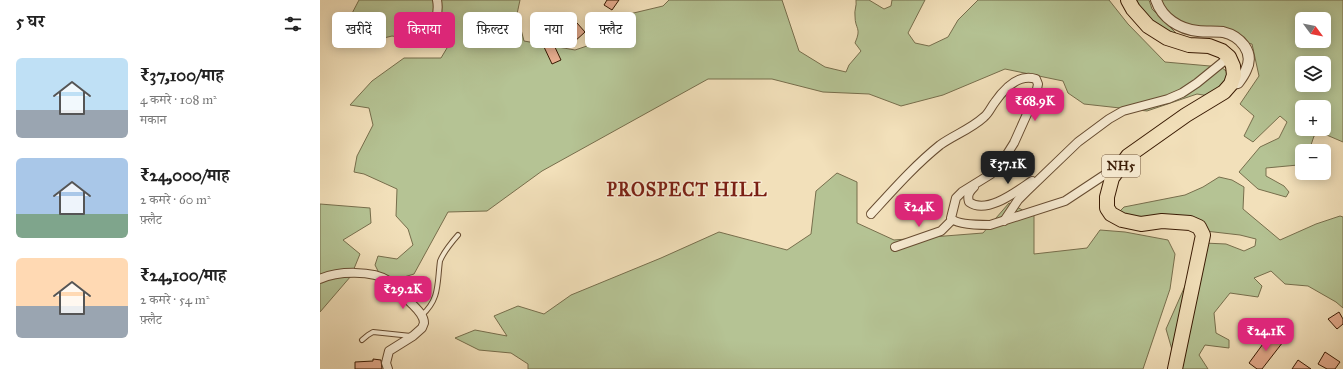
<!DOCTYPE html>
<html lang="hi">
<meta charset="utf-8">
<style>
:root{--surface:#fff;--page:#f2f2f2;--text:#222;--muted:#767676;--accent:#db2777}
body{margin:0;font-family:"IM FELL Great Primer","Noto Serif Devanagari",serif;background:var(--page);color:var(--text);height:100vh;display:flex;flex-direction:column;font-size:15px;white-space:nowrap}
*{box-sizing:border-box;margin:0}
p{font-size:13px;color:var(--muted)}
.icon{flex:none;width:22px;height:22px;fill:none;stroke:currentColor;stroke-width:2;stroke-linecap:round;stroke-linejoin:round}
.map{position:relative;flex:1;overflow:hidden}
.details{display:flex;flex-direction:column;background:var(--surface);width:320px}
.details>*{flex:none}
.top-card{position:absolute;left:12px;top:12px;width:380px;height:36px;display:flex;gap:8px}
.needle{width:26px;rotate:122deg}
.controls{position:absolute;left:975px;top:12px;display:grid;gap:8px}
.controls a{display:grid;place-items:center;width:36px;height:36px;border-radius:6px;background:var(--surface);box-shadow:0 2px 10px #0003;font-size:20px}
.price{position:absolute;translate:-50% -34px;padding:0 9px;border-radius:8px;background:var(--accent);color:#fff;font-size:13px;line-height:26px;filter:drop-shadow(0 1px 2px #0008)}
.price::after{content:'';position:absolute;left:50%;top:24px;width:12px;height:9px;margin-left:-6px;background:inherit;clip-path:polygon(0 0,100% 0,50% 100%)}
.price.current{background:#222;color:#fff}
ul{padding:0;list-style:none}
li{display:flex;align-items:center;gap:12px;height:100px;padding:0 16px}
li span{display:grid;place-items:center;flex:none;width:112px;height:80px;border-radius:6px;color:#555}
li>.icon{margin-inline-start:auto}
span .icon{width:48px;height:48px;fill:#fffc;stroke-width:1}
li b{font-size:17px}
h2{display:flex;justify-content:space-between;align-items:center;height:48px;padding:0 16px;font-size:17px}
.tag{padding:0 14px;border-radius:6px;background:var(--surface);box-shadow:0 2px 10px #0003;font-size:14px;line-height:36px}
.tag.current{background:var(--accent);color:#fff}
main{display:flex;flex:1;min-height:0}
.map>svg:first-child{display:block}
.green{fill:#b5c394;stroke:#776e4c;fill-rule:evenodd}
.building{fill:#e5ac8e;stroke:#391a03}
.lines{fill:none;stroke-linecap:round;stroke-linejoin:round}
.service-casing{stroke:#674c31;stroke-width:6}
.minor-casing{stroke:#674c31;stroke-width:10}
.tertiary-casing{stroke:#674c31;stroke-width:12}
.trunk-casing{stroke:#391a03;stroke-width:16}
.service{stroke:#f7ebd2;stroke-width:4}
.minor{stroke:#f7ebd2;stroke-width:8}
.tertiary{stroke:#f7ebd2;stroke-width:10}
.trunk{stroke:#f2e0ba;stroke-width:14}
.labels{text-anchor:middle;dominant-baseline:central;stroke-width:3;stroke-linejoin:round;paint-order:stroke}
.shield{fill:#f7ebd2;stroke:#725941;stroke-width:1}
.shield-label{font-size:13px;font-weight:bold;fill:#391a03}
.district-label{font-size:18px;font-weight:bold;letter-spacing:1px;fill:#7a1f14;stroke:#f7ebd2}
</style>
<main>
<section class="details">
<h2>5 घर<svg class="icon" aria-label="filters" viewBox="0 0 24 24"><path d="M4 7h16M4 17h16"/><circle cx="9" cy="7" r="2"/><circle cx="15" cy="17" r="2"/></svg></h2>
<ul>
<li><span style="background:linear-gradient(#bfe0f5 65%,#9aa5b1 0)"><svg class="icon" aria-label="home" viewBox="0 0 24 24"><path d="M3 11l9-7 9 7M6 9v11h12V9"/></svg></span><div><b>₹37,100/माह</b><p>4 कमरे · 108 m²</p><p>मकान</p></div></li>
<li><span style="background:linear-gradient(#a9c7e8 70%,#7fa58c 0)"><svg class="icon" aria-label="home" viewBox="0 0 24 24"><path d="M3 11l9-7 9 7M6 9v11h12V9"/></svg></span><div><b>₹24,000/माह</b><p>2 कमरे · 60 m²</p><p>फ़्लैट</p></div></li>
<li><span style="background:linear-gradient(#ffd9b3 60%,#9aa5b1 0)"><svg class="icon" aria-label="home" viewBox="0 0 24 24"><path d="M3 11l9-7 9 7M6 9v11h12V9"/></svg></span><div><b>₹24,100/माह</b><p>2 कमरे · 54 m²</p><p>फ़्लैट</p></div></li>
</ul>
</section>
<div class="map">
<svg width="1023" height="369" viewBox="0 0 1023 369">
<rect width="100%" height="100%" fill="#f2e0ba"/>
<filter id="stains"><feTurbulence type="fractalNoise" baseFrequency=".005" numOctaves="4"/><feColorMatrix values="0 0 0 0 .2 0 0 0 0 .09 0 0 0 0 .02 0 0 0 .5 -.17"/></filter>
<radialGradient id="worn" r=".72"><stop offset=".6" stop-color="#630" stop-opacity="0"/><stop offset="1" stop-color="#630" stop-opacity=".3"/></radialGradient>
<g class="green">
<path d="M39,0H200L197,14L204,41L255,50L273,44L301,16L343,6L349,0H462L479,51L505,67L526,72L529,65L541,51L535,43C542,27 535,30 535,16C534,10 537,6 536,0H549L564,9L571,6L572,0H605L588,33L595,43L609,46L628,37L638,20L658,0H789L808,24L845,62L901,67L919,81L917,87L911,94L902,98L877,94L827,111L764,104L748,93L743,81L685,69L623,95L581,106L549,94L503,92L452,79H388L222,171L167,211L128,212L94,274L64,283L55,265L58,256L77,259L93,245L88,229L76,216L77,189L44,174L34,172L37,156L53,125L49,108L30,105L52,81L84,58H121L127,48L121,44L72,36L39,44L28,21Z"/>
<polygon points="810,0 829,0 832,9 856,33 861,39 838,38"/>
<path d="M841,0H1023V142L1002,133L994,136L989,151H982V162L978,165L946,168V176L964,186L969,192L966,197L938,189L919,172L940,147L959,138L967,122L960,116L933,142L924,136L934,116L920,104L939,76L932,44L901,37L861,23L843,7ZM982,19H1004V41H982ZM982,63H1004V85H982ZM982,107H1004V129H982Z"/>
<polygon points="517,173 537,182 537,223 574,240 663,233 689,203 714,216 714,254 767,248 780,230 805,232 848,240 855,254 850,289 823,369 208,369 208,364 191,353 159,350 135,338 155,330 187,336 174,316 198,306 224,314 251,295 341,258 399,232 467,250 491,234 496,191"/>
<polygon points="899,177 912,180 924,187 923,209 960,240 996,224 1020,216 1023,217 1023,308 1016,302 988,286 965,284 951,271 934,278 942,286 938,297 910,293 894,313 896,333 909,340 909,348 885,345 879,355 888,369 857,369 857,367 846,329 884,243 906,244 924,251 935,246 936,239 920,235 842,226 798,213 804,207 865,195 883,187"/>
<polygon points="0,204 50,208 51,223 23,240 40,254 31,276 0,312"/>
</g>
<g class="building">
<polygon points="287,0 299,0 292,10 284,5"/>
<polygon points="249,14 265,32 254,42 238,24"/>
<polygon points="290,20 303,35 298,40 284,25"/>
<polygon points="233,43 241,60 232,64 224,47"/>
<polygon points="1019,312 1023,319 1023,324 1017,329 1008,319"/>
<polygon points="951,333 963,342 942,369 937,369 929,363"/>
<polygon points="1005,352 1020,362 1015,369 1007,369 998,364"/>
<polygon points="53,359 61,360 62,369 35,369 35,362 53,361"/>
<polygon points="978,360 991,369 972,369"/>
</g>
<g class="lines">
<defs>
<g id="service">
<path d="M102,315C120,299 117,283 120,261C124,251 131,243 138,235"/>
<polyline points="42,340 48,335 53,332 91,336"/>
</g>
<g id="minor">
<path d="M113,27C117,18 119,10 117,0"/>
<path d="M654,187C649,192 647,195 649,202C667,215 697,191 712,181"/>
<path d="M551,214C573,190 595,165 620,145C634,135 651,129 664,117C669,113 671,107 675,102C684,89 698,73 716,79L718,84L716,94L694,143L684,159L671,174L642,192L636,198L631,218C636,225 661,225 670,225L745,201L795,168"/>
<polyline points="684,221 698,200 707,191 758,142 789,119 803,111 848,99 862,93 877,83 909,57"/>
<polyline points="575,247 621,231 632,220"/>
<path d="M0,279C17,271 53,270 69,281C77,287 84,296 91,303C96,308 104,315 104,323L102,328L93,336L69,351L66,363L68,369"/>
</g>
<path id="tertiary" d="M836,0C842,18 859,29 878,31C886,32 895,31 903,32C920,36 935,52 926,70C924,75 921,79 918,83L911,84"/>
<polyline id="trunk" points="808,0 813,9 828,26 847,38 869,45 889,46 902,51 909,57 913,66 914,75 911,84 904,92 866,115 808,156 792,178 787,197 787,208 791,214 802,220 821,224 842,221 870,223 879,227 883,235 855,369"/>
</defs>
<use href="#service" class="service-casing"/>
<use href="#minor" class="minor-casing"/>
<use href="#tertiary" class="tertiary-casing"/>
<use href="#trunk" class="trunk-casing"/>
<use href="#service" class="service"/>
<use href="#minor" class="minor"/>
<use href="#tertiary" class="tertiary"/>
<use href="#trunk" class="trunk"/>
</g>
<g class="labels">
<rect class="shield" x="782" y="155" width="38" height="22" rx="3"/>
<g class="shield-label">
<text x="801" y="166">NH5</text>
</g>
<g class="district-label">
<text x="367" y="190">PROSPECT HILL</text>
</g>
</g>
<rect width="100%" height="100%" filter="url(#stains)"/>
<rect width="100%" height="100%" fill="url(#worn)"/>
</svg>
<div class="controls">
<a><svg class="needle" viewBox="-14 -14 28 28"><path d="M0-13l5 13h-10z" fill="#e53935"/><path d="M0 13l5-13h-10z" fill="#767676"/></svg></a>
<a><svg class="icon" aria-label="layers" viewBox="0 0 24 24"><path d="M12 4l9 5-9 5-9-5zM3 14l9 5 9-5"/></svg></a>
<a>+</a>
<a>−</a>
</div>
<b class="price" style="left:715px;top:122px">₹68.9K</b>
<b class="price current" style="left:688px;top:185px">₹37.1K</b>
<b class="price" style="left:599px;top:228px">₹24K</b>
<b class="price" style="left:83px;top:310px">₹29.2K</b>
<b class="price" style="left:946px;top:352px">₹24.1K</b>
<div class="top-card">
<a class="tag">खरीदें</a>
<a class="tag current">किराया</a>
<a class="tag">फ़िल्टर</a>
<a class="tag">नया</a>
<a class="tag">फ़्लैट</a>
</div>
</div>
</main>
